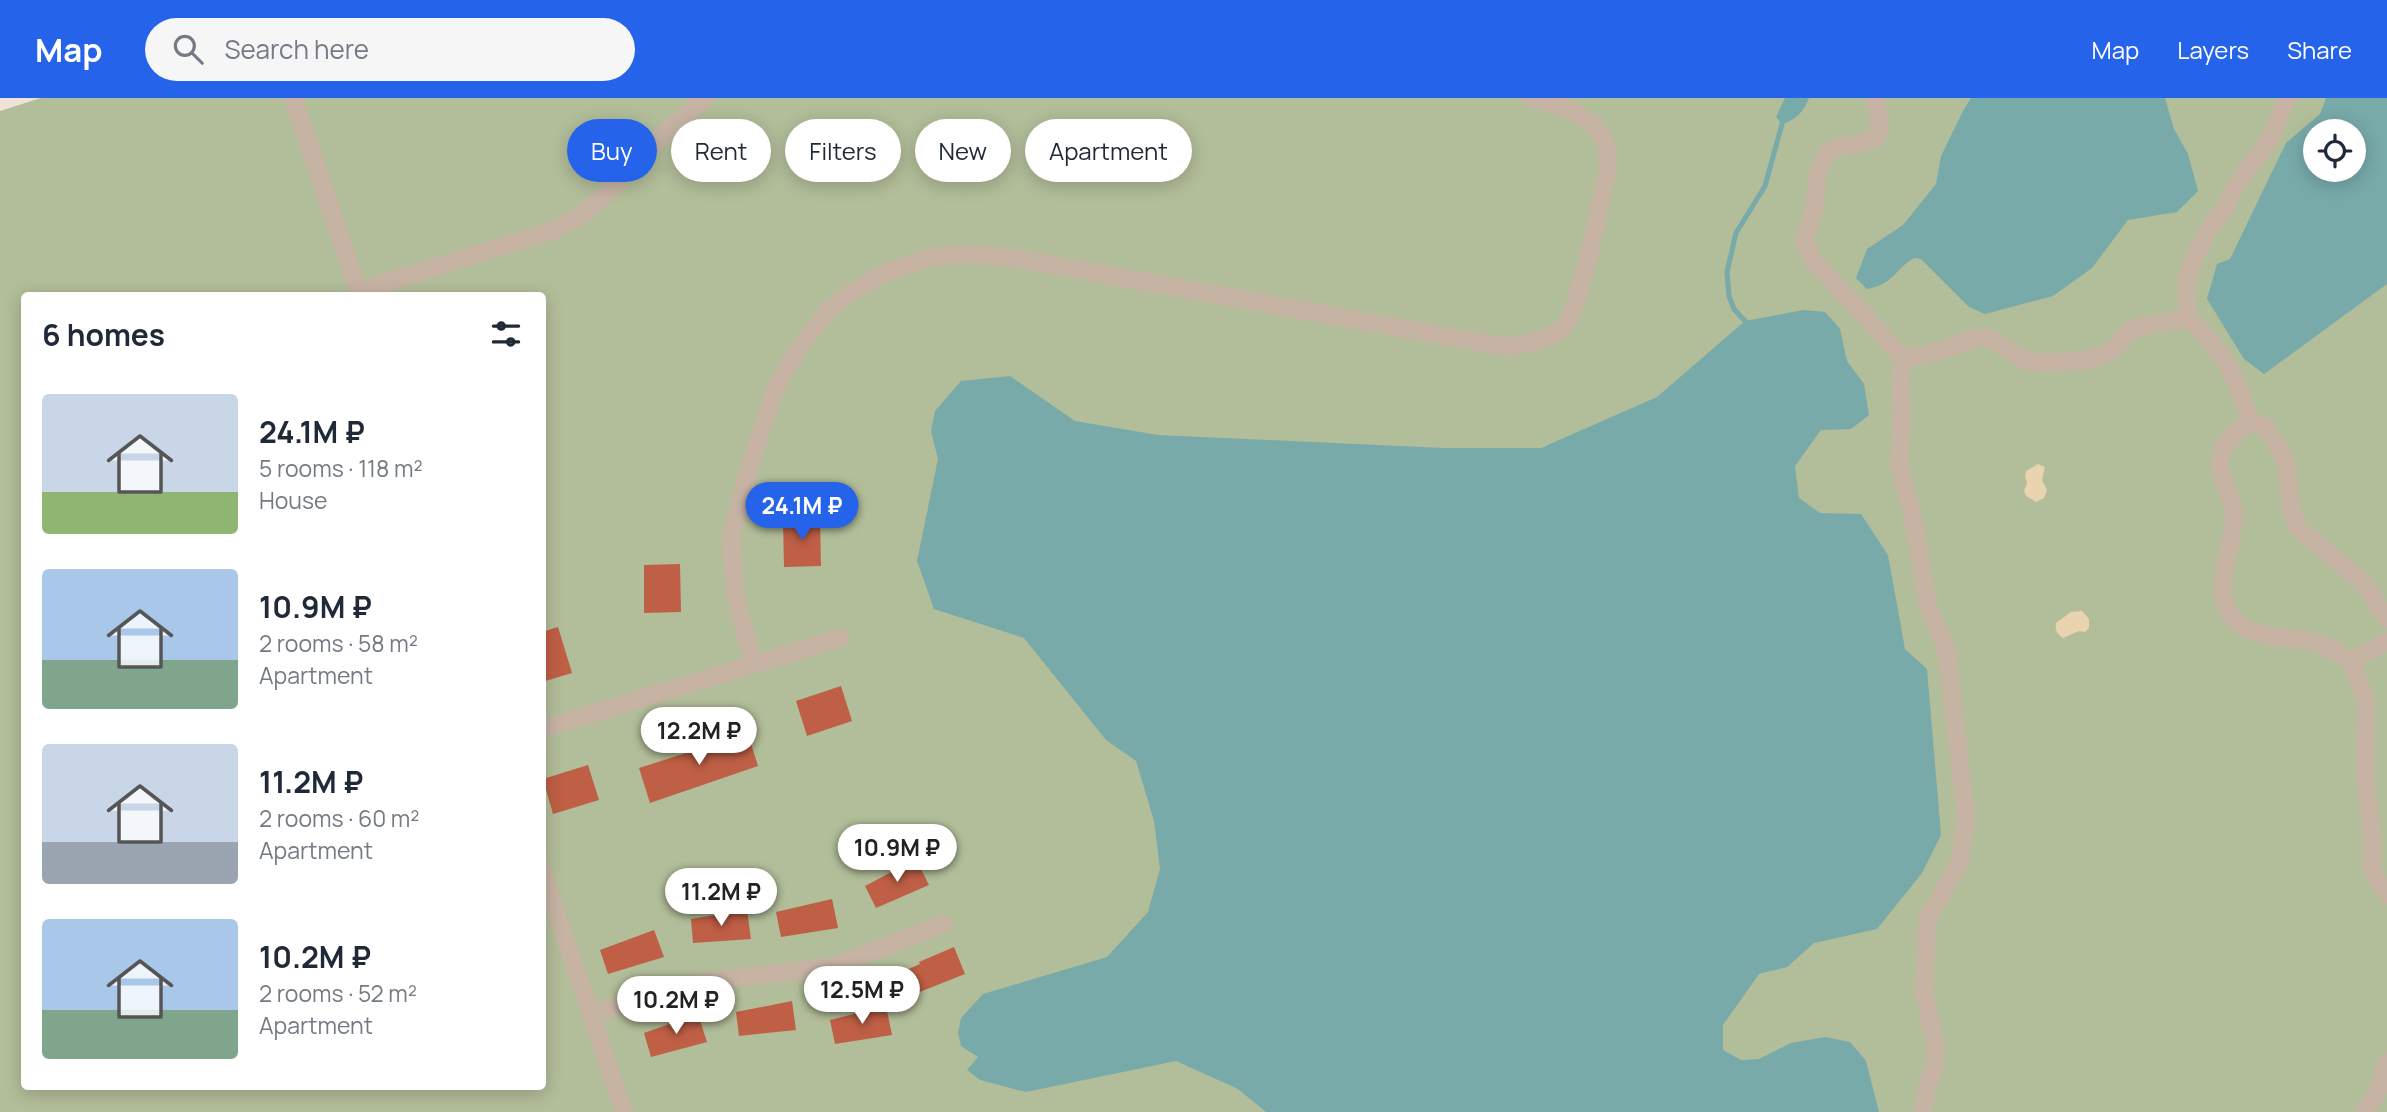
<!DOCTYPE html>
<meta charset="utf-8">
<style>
:root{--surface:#fff;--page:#f6f6f7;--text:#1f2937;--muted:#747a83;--accent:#2563eb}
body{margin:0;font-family:Manrope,sans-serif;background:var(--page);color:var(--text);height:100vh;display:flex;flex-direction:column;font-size:26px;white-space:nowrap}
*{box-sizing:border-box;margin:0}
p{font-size:23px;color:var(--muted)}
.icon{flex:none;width:38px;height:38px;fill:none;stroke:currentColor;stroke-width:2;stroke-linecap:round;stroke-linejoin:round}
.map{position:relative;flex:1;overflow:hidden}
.drawer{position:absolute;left:21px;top:194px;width:525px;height:798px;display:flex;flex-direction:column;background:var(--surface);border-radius:7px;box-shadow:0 4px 18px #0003}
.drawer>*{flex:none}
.banner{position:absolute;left:567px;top:21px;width:665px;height:63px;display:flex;gap:14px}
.buttons{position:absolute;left:2303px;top:21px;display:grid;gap:14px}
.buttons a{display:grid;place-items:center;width:63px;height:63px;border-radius:50%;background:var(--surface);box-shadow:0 4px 18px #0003;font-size:35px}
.price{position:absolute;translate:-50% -60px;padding:0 16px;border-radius:24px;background:#fff;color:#222;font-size:23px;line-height:46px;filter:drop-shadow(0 2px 4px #0008)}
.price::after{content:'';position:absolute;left:50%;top:42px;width:21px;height:16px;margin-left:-10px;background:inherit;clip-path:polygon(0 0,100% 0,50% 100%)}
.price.selected{background:var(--accent);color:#fff}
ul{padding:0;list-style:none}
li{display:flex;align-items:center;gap:21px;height:175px;padding:0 21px}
li span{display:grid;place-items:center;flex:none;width:196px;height:140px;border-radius:7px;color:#555}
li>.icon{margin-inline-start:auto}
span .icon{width:84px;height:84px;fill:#fffc;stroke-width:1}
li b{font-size:30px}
h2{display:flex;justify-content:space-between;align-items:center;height:84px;padding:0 21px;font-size:30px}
.chip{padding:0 24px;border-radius:32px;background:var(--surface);box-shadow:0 4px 18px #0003;font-size:24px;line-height:63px}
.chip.selected{background:var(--accent);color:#fff}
header{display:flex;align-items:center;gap:42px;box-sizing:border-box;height:98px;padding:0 35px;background:var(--accent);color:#fff}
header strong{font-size:33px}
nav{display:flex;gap:38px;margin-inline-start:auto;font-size:24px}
.search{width:490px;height:63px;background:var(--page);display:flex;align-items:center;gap:18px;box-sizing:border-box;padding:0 24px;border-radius:38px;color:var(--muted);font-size:26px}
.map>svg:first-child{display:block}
.green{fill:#b2bd99;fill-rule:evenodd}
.sand{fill:#ead3af}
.water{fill:#78aaaa;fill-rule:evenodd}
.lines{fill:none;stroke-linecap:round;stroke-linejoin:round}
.stream{stroke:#78aaaa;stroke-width:5}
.building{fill:#bf5f45}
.minor{stroke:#c6b3a4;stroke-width:18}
</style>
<header>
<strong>Map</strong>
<div class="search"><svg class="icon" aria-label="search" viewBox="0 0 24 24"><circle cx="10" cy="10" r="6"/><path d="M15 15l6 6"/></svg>Search here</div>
<nav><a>Map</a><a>Layers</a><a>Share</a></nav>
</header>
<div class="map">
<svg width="2387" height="1014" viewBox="0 0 2387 1014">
<rect width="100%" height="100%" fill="#efe3d7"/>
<path class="green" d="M41,0H2387V1014H0V13ZM2315,33H2354V72H2315ZM24,198H542V989H24Z"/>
<g class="sand">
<polygon points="2038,366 2045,369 2042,382 2047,392 2044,400 2036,404 2026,398 2024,393 2027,385 2025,378 2026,373"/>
<path d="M2082,513L2089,521V530L2085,534L2079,533L2063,540C2057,536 2055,532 2056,525L2071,514Z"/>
</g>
<g class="water">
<path d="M1785,0H1809C1804,13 1796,22 1782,26L1776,19Z"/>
<path d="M1971,0H2165L2174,31L2188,56L2198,93L2177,114L2128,122L2092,170L2053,198L1985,216L1969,209L1921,161L1914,160C1895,171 1893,187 1867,191L1856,180L1867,151L1903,127L1936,86L1941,58L1964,11Z"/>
<path d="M2326,0H2387V186L2264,276L2244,261L2207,201L2217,166L2230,161L2286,45L2320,16ZM2354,33V72H2315V33Z"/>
<polygon points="1804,212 1825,214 1840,231 1847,263 1864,286 1869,317 1851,331 1821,332 1795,368 1799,400 1820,415 1861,416 1888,457 1905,551 1927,571 1941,737 1922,775 1877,831 1814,845 1787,869 1759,876 1723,927 1723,952 1741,962 1759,961 1791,945 1825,939 1850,944 1866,963 1879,1014 1266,1014 1238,991 1176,963 1026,994 980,982 967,972 978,959 961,948 958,935 961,920 983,896 1107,859 1148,814 1160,771 1154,723 1136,663 1106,642 1024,540 934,511 917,463 938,361 931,333 935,313 961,283 1010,278 1075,323 1158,337 1443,350 1541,350 1657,299 1745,223"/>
</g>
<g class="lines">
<polyline class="stream" points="1745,223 1734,211 1729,198 1727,174 1736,135 1765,88 1782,26"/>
</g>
<g class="building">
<polygon points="820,420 821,468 784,469 783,421"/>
<polygon points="680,466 681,514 644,515 644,467"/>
<polygon points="558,529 572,575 542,584 542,534"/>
<polygon points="841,588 852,623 807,638 796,603"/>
<polygon points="747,633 758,668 650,705 639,670 702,650 702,648"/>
<polygon points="588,667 599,702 553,716 543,681"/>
<polygon points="916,761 929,787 876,810 865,788"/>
<polygon points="832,801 838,830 781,839 776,814"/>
<polygon points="747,812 751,841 693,845 691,821"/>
<polygon points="654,832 664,859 608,876 600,852"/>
<polygon points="954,849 965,876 912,897 902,874 920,866 919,864"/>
<polygon points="792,903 796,932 739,938 736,914"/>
<polygon points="886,908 892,937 835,946 830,922"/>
<polygon points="698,916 707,944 651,959 644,935"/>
</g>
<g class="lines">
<g class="minor">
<polyline points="293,0 360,198"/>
<path d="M1874,0C1892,56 1865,39 1829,52L1818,73L1814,111L1804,143L1814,163L1904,261"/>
<polyline points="358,193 552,133 579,119 608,94 666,34 706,0"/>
<polyline points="1904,261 1900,279 1902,315 1899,366 1913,420 1928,509 1945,547 1948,564 1966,718 1960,764 1927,822 1924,894 1936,950 1934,970 1927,988 1923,1014"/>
<polyline points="1904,261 1936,254 1975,240 1987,239 2025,262 2041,265 2082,263 2100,258 2115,250 2128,234 2141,229 2188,220"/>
<path d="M2250,323C2236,276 2224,254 2188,220L2186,184L2192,165L2211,127L2222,115L2234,91L2270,41L2287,0"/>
<path d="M2387,521L2363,484L2298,430L2291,411L2286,365L2279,350L2264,328L2250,323C2237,332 2224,343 2220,359C2216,378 2234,397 2234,416C2235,452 2206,492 2236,523C2255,543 2292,537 2318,545C2329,549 2340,557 2351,563L2366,603L2365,684L2372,735V773L2387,797"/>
<polyline points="2351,563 2387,543"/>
<path d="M753,566L735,496L731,437L752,361L776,289L800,248L828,213L848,196L885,175L928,160L966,156L1014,160L1506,249C1524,245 1547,244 1562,231C1580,216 1601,99 1608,71C1607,64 1608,55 1606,48C1598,18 1557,5 1530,0"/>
<polyline points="542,631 840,540"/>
<polyline points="542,772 624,1014"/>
<polyline points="593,916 645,899 711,883 835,868 943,826"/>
<polyline points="2364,1014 2378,993 2387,964"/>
</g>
</g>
</svg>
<div class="buttons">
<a><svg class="icon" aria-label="locate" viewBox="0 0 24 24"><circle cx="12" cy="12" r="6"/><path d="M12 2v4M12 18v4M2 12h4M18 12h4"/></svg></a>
</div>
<b class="price selected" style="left:802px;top:444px">24.1M ₽</b>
<b class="price" style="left:699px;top:669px">12.2M ₽</b>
<b class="price" style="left:897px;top:786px">10.9M ₽</b>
<b class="price" style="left:721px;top:830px">11.2M ₽</b>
<b class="price" style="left:862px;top:928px">12.5M ₽</b>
<b class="price" style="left:676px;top:938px">10.2M ₽</b>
<div class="banner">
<a class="chip selected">Buy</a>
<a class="chip">Rent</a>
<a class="chip">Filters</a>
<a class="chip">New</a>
<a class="chip">Apartment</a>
</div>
<section class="drawer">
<h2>6 homes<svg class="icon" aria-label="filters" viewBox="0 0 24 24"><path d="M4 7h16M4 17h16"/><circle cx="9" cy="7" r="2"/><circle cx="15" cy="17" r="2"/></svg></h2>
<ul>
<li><span style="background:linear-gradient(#c9d6e8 70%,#8fb573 0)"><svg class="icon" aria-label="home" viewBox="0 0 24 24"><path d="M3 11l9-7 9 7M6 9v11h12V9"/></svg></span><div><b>24.1M ₽</b><p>5 rooms · 118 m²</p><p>House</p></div></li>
<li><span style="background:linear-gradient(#a9c7e8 65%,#7fa58c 0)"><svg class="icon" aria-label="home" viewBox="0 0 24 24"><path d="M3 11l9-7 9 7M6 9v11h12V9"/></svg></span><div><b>10.9M ₽</b><p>2 rooms · 58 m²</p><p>Apartment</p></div></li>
<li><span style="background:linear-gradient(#c9d6e8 70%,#9aa5b1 0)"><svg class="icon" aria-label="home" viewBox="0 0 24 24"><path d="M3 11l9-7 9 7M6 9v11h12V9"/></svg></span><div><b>11.2M ₽</b><p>2 rooms · 60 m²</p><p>Apartment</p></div></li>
<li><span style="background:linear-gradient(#a9c7e8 65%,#7fa58c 0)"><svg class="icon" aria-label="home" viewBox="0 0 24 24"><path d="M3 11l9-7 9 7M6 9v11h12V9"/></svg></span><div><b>10.2M ₽</b><p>2 rooms · 52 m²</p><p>Apartment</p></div></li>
</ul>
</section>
</div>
